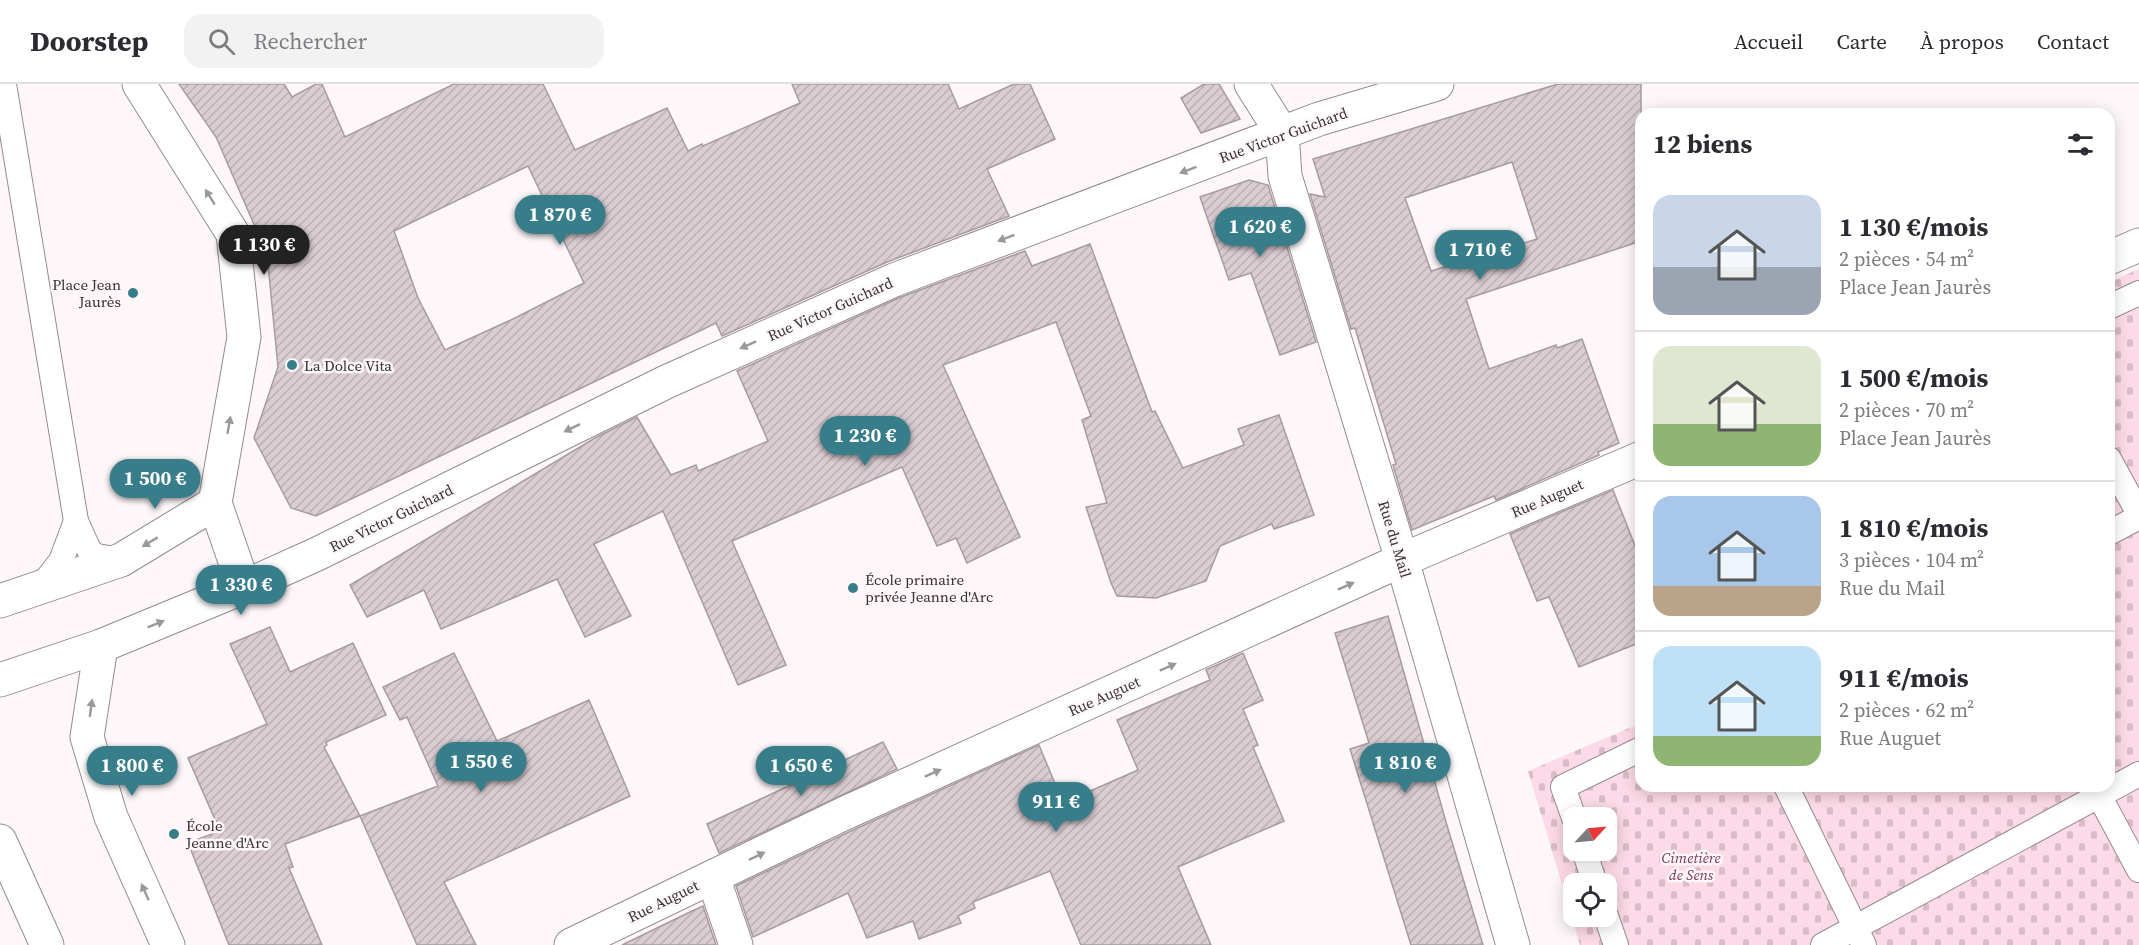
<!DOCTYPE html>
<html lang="fr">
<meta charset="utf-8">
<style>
:root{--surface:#fff;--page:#f2f2f3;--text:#2b2b33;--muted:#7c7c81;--line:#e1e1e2;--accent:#387d8a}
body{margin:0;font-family:"Source Serif 4",serif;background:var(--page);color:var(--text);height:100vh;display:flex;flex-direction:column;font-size:22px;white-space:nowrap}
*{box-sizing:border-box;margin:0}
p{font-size:20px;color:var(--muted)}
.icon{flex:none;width:33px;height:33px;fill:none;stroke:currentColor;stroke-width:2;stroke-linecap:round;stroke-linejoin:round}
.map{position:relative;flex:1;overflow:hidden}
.sheet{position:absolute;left:1635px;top:24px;width:480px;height:684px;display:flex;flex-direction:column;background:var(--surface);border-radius:18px;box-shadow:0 3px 15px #0003}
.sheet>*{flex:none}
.needle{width:39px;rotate:64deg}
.buttons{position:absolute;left:1563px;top:723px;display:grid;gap:12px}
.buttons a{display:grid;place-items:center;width:54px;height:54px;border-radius:12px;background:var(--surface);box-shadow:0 3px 15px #0003;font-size:30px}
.price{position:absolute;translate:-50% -51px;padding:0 14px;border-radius:21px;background:var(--accent);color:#fff;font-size:20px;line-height:39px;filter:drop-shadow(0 2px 3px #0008)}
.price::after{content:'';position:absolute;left:50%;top:36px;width:18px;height:14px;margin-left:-9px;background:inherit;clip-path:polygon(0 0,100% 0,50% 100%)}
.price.selected{background:#222;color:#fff}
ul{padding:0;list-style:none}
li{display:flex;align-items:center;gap:18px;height:150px;padding:0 18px}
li+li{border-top:2px solid var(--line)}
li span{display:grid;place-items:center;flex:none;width:168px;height:120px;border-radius:18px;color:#555}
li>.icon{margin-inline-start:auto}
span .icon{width:72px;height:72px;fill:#fffc;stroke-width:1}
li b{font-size:26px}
h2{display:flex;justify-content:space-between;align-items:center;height:72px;padding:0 18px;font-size:26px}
header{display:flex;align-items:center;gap:36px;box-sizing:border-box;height:84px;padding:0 30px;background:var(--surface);border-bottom:2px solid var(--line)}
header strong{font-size:28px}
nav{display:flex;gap:33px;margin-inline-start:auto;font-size:21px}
.search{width:420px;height:54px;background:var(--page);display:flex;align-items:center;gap:15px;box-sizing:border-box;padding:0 21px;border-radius:18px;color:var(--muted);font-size:22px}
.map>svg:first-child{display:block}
.cemetery{fill:url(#cemetery-stones);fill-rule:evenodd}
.building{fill:url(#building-hatch);stroke:#a79b9f;stroke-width:1.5;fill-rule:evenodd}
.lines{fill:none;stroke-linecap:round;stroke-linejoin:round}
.lane-casing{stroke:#958a8e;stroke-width:26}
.street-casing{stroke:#958a8e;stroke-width:35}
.secondary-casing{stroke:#958a8e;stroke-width:35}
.lane{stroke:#fff;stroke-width:24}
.street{stroke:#fff;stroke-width:33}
.secondary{stroke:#fff;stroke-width:33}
.oneway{fill:#9a9899}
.poi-dot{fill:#387d8a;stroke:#fef7fa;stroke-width:2}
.labels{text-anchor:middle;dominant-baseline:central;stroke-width:5;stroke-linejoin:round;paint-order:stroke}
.street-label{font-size:15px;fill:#363133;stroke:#fef7fa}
.poi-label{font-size:15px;fill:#363133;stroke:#fef7fa;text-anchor:start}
.park-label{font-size:15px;font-style:italic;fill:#7b3858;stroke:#fef7fa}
</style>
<header>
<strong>Doorstep</strong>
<div class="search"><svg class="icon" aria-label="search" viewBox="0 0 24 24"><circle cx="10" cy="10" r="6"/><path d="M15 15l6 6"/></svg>Rechercher</div>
<nav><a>Accueil</a><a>Carte</a><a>À propos</a><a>Contact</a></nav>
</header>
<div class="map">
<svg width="2139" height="861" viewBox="0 0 2139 861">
<defs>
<pattern id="cemetery-stones" width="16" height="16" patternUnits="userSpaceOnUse" patternTransform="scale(1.5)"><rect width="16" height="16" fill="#fddae7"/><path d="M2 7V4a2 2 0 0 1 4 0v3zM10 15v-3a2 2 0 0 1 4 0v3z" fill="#d9bcc7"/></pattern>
<pattern id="building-hatch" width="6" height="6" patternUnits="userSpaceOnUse" patternTransform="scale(1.5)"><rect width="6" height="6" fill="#d9cdd2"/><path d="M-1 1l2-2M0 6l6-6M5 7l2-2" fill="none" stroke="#bbb0b5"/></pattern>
</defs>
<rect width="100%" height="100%" fill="#fef7fa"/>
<path class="cemetery" d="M2139,185V861H1580L1528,687L1641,639V702H2109V198ZM1574,734H1606V766H1574ZM1574,800H1606V832H1574Z"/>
<g class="building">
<path d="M179,0H284L292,13L316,0H322L345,53L454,0H543L575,66L667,24L688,67L702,60L703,62L800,19L792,0H948L959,25L1014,0H1030L1055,55L987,85L1009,132L887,178L722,252L716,239L316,432L291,424L254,354L278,283L267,170L216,53ZM528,82L584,199L513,235L445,266L418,214L394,147Z"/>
<polygon points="1204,0 1219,0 1240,35 1201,49 1181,14"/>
<path d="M1558,0H1641V157L1466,215L1489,285L1556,261L1557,264L1582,255L1619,359L1598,368L1599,371L1496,416L1494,412L1412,446L1393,381L1396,380L1355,244L1351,245L1310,110L1325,113L1313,75ZM1512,78L1537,155L1431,187L1405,114Z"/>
<polygon points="1249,96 1268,101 1316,258 1280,271 1251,189 1229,196 1200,113"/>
<polygon points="1090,160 1152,328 1155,327 1183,384 1244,361 1238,345 1279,331 1314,431 1274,445 1272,440 1220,462 1206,497 1156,514 1117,512 1111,499 1086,423 1107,419 1082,336 1091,332 1056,238 943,281 1020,453 967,479 956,454 937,462 902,383 732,457 786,581 738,601 663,427 594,460 631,532 585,553 557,495 441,545 424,506 367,533 350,501 595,354 637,333 671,391 696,381 698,387 768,357 737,287 901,213 1025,167 1032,182"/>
<polygon points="1613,406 1641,477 1641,558 1579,583 1549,513 1537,517 1510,450"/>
<polygon points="1388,532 1446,738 1483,861 1411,861 1350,665 1369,659 1335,549"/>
<polygon points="270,543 290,588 353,559 386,631 326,658 327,661 324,663 360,732 285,760 293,783 289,784 322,861 229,861 188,759 220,747 188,674 267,640 230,560"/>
<polygon points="454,569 497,657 589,616 630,712 444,798 476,861 417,861 360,732 438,702 407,633 400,636 383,603"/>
<polygon points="1243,569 1263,616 1243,625 1258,661 1253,663 1284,737 1178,783 1211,861 1081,861 1050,787 973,818 975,824 958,832 961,839 919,855 913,837 867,854 848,809 753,853 736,802 851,747 1039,661 1063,719 1138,686 1117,636 1210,596 1206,586"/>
<polygon points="883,658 897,685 719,769 707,740"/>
<polygon points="703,822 716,861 622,861 690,828"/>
</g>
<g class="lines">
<defs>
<g id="lane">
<polyline points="4,0 76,437 90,468 97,472 121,476"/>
<polyline points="2109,223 2139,209"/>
<polyline points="2109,375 2139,430"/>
<polyline points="2109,449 2139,433"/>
<polyline points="39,505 61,477 76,437"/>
<polyline points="1786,702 1864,861"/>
<polyline points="2094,702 2139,786"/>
<polyline points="1574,734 1563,703 1641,665"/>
<polyline points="1584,766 1595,800"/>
<polyline points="1606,832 1616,861"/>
<polyline points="1823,861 2139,690"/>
</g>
<g id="street">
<polyline points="2109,174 2139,161"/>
<polyline points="0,757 47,861"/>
<polyline points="713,793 736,861"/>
<polyline points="571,861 843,730 1402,476 1641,374"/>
</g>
<g id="secondary">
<polyline points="1251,0 1282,49 1285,92 1402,476 1513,861"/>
<polyline points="244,503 317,470 666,298 894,196 1319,35 1437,0"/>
<polyline points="0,517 121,476 215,419"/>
<polyline points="101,562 87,653 111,733 168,861"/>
<polyline points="0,596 101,562 244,503 215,419 244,253 233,150 139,0"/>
</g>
</defs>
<use href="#lane" class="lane-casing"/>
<use href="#street" class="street-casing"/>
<use href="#secondary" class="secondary-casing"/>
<use href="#lane" class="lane"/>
<use href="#street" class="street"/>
<use href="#secondary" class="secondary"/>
</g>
<defs><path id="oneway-solid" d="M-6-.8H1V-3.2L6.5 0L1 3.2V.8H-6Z" transform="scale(1.5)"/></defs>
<g class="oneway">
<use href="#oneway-solid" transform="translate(1188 86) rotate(159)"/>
<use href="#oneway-solid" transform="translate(210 113) rotate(-122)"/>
<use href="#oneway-solid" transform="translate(1006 154) rotate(159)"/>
<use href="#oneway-solid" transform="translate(748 261) rotate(156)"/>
<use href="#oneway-solid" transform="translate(229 341) rotate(-80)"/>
<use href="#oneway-solid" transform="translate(572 344) rotate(154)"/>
<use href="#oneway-solid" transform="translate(150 458) rotate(149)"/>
<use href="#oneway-solid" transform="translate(1346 502) rotate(-24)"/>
<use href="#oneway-solid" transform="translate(156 540) rotate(-22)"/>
<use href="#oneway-solid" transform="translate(1168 583) rotate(-24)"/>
<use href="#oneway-solid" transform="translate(91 624) rotate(-82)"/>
<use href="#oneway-solid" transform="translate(933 689) rotate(-24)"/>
<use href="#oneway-solid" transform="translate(757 772) rotate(-26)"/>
<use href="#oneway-solid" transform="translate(145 808) rotate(-114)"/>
</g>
<g class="poi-dot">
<circle cx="133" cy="209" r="6"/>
<circle cx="292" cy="281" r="6"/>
<circle cx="853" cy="504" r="6"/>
<circle cx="174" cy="750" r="6"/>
</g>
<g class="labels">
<g class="street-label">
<text transform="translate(1283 51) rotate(-20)">Rue Victor Guichard</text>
<text transform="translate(830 225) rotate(-24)">Rue Victor Guichard</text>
<text transform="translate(1547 414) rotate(-23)">Rue Auguet</text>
<text transform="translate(391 434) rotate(-26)">Rue Victor Guichard</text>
<text transform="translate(1395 455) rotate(73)">Rue du Mail</text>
<text transform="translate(1104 612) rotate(-24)">Rue Auguet</text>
<text transform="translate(663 817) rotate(-26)">Rue Auguet</text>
</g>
<g class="poi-label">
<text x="121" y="200" text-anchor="end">Place Jean<tspan x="121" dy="17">Jaurès</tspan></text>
<text x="304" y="281">La Dolce Vita</text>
<text x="865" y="495">École primaire<tspan x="865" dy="17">privée Jeanne d'Arc</tspan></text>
<text x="186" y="741">École<tspan x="186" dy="17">Jeanne d'Arc</tspan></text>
</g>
<g class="park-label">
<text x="1691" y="773">Cimetière<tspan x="1691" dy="17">de Sens</tspan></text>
</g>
</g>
</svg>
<div class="buttons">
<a><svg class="needle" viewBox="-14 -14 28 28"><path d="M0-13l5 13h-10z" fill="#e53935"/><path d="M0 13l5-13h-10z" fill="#7c7c81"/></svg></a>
<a><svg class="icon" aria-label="locate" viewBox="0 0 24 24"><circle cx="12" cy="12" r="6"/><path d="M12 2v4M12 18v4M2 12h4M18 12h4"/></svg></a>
</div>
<b class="price" style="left:560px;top:162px">1 870 €</b>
<b class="price" style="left:1260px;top:174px">1 620 €</b>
<b class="price selected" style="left:264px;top:192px">1 130 €</b>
<b class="price" style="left:1480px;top:197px">1 710 €</b>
<b class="price" style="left:865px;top:383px">1 230 €</b>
<b class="price" style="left:155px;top:426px">1 500 €</b>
<b class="price" style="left:241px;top:532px">1 330 €</b>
<b class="price" style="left:481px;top:709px">1 550 €</b>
<b class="price" style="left:1405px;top:710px">1 810 €</b>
<b class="price" style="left:132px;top:713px">1 800 €</b>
<b class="price" style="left:801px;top:713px">1 650 €</b>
<b class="price" style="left:1056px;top:749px">911 €</b>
<section class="sheet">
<h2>12 biens<svg class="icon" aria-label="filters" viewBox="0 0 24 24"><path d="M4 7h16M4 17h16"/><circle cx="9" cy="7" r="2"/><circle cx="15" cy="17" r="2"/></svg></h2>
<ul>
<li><span style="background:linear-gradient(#c9d6e8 60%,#9aa5b1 0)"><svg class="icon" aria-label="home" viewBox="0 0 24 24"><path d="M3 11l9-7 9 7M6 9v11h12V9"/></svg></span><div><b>1 130 €/mois</b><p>2 pièces · 54 m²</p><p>Place Jean Jaurès</p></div></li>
<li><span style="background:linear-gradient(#dfe7d0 65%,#8fb573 0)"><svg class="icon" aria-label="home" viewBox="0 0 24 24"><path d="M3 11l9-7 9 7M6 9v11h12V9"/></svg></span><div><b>1 500 €/mois</b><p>2 pièces · 70 m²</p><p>Place Jean Jaurès</p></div></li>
<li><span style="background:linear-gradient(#a9c7e8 75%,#b9a48a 0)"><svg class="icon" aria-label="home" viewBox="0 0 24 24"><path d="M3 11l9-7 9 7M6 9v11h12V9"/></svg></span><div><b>1 810 €/mois</b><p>3 pièces · 104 m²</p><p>Rue du Mail</p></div></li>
<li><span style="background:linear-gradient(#bfe0f5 75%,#8fb573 0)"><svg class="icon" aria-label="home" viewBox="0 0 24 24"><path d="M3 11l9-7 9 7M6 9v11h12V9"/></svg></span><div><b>911 €/mois</b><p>2 pièces · 62 m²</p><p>Rue Auguet</p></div></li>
</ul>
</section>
</div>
